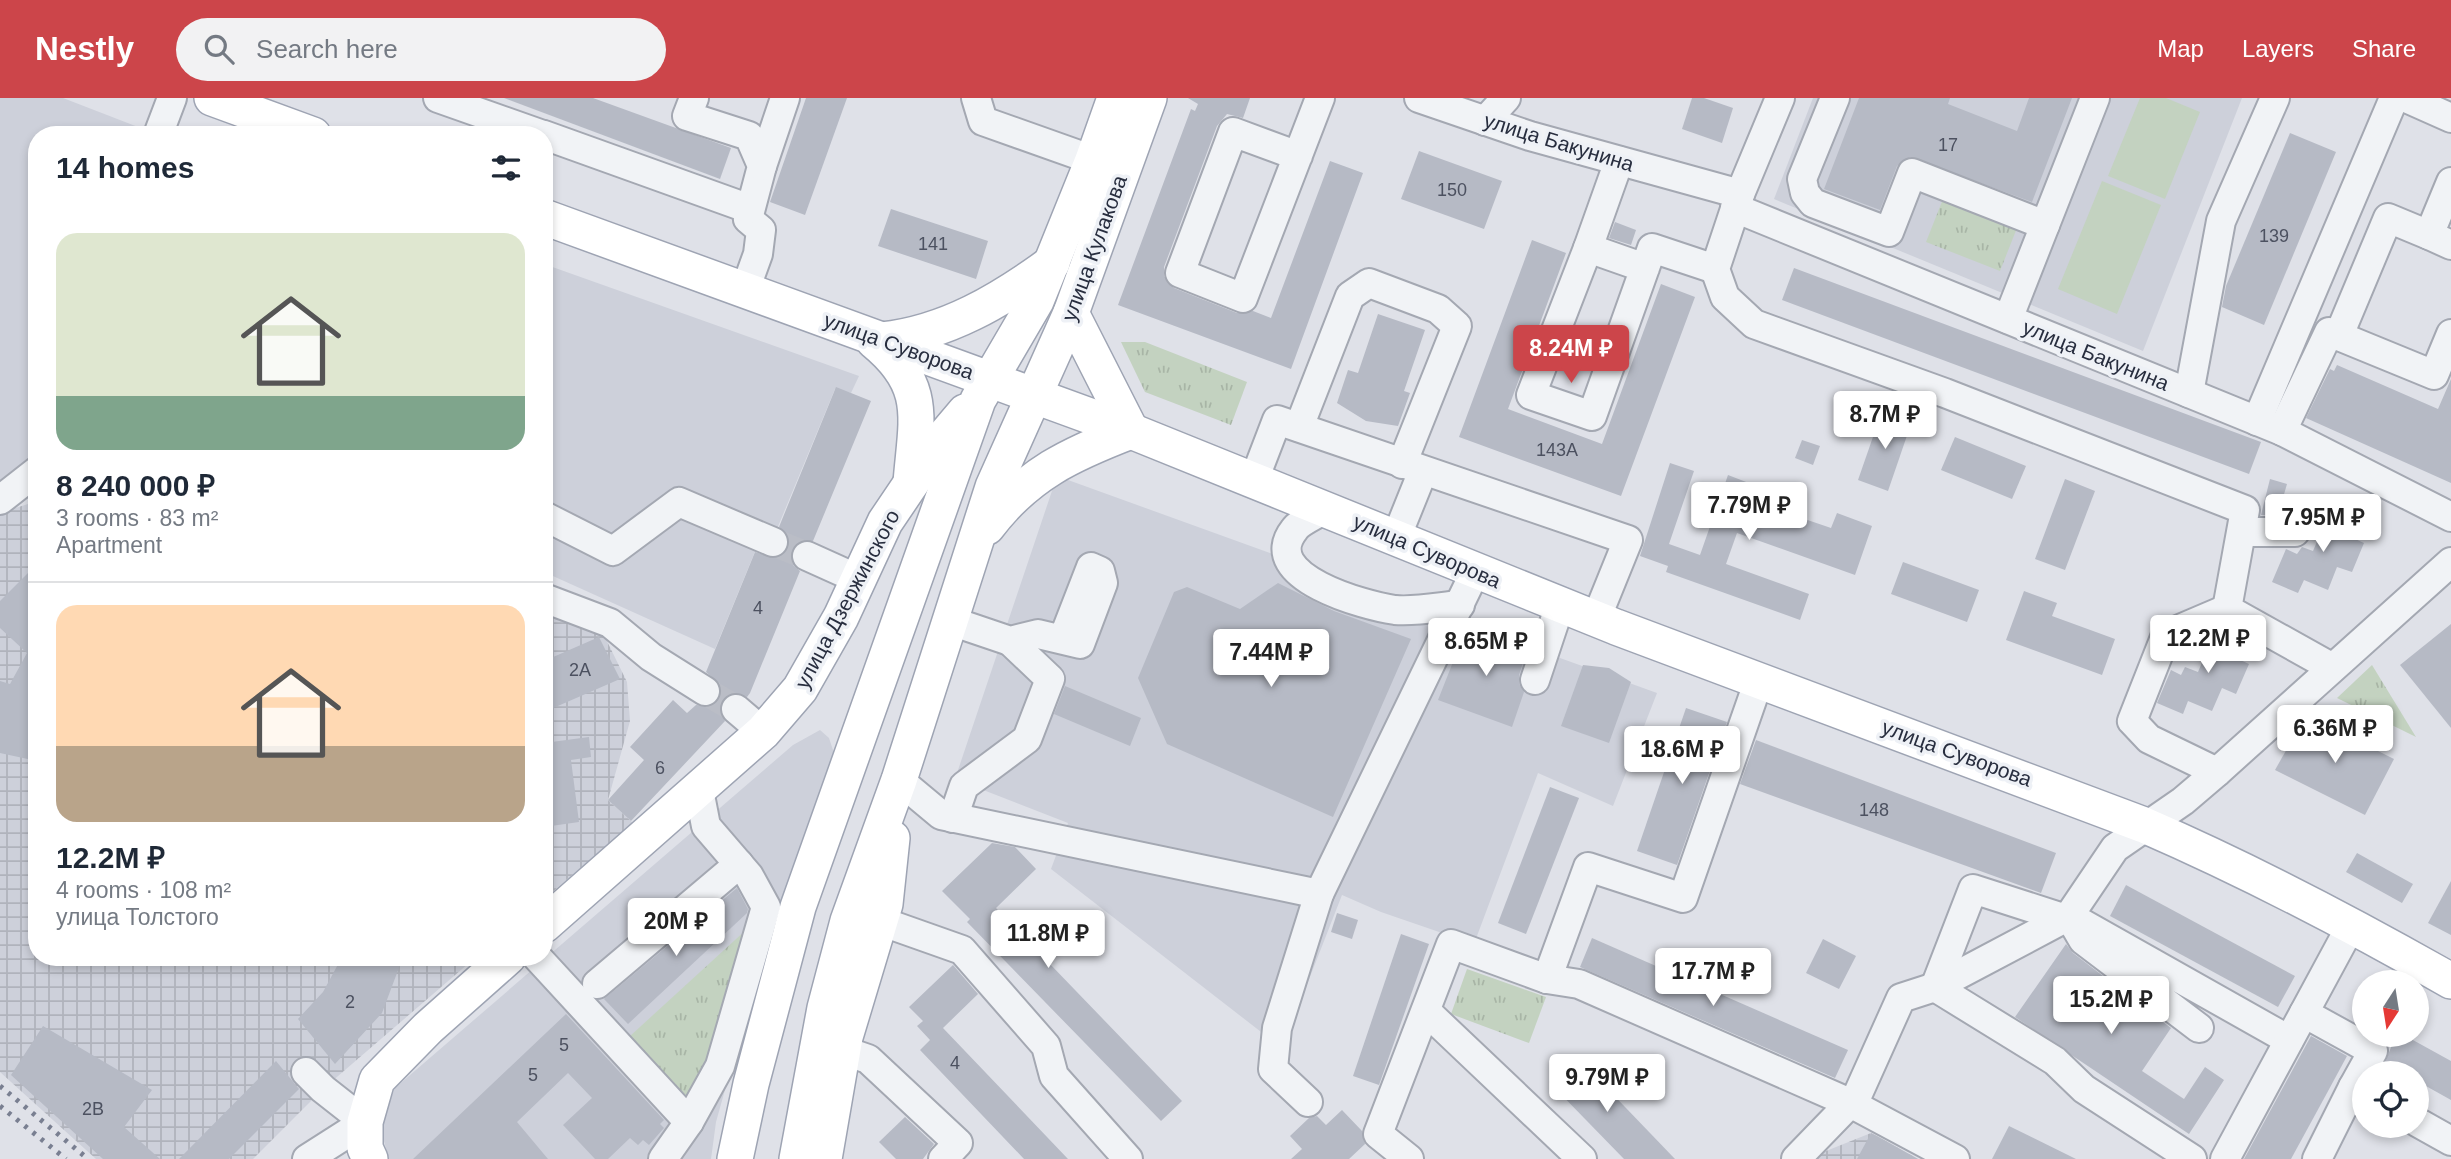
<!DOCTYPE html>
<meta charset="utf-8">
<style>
:root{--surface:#fff;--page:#f2f2f3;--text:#1f2937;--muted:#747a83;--line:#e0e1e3;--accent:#cc454a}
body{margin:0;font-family:Helvetica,sans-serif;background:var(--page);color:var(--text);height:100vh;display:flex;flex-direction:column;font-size:26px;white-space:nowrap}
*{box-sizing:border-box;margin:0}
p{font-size:23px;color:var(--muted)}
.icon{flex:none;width:38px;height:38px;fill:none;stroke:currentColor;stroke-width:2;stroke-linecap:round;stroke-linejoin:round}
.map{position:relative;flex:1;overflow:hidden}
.panel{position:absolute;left:28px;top:28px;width:525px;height:840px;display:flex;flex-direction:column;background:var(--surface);border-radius:28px;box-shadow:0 4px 10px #0003}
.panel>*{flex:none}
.needle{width:46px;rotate:192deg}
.controls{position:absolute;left:2352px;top:872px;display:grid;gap:14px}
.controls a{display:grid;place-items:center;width:77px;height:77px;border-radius:50%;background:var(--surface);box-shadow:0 4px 10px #0003;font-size:35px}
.price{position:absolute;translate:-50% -60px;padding:0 16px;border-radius:7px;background:#fff;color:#222;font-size:23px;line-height:46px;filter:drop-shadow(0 2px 4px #0008)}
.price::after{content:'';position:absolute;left:50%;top:42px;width:21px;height:16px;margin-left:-10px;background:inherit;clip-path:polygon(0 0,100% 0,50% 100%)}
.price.selected{background:var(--accent);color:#fff}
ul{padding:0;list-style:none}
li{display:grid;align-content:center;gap:14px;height:371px;padding:0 28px}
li+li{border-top:2px solid var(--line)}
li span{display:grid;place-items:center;height:217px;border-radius:21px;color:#555}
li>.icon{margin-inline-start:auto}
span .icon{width:126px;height:126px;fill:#fffc;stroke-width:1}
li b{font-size:30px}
h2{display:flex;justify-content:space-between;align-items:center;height:84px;padding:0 28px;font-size:30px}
header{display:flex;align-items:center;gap:42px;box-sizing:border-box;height:98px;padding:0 35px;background:var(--accent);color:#fff}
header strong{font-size:33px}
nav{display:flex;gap:38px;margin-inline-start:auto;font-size:24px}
.search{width:490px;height:63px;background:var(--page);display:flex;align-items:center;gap:18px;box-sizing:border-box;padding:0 24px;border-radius:38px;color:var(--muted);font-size:26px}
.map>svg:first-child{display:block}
.built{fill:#cdd0da}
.industrial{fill:url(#industrial-grid)}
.grass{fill:url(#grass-tufts)}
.garden{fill:#c3d2c0}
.building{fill:#b6bac5}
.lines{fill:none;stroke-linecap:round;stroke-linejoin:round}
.minor-tunnel{stroke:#babdc6;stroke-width:28;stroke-dasharray:28 14;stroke-linecap:butt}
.minor-casing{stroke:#a4a8b2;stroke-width:32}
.major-casing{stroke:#9ea4b3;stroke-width:38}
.minor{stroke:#f1f3f6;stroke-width:28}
.major{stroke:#fff;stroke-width:35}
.rail{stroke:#797f91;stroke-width:5;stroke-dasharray:3.5 7;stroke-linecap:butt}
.labels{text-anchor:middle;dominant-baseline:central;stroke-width:7;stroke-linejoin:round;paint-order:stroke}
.number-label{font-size:18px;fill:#4c5160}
.street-label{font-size:21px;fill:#282e3f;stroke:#eef1f6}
</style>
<header>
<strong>Nestly</strong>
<div class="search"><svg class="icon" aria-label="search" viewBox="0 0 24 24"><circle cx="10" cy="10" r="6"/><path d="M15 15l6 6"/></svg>Search here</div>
<nav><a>Map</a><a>Layers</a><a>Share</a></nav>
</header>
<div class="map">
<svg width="2451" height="1061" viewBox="0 0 2451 1061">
<defs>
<pattern id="industrial-grid" width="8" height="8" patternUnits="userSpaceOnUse" patternTransform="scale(1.75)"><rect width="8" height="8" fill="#cdd0da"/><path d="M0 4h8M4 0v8" fill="none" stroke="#b0b3bc"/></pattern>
<pattern id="grass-tufts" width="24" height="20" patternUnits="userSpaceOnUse" patternTransform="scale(1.75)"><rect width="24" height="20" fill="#c3d2c0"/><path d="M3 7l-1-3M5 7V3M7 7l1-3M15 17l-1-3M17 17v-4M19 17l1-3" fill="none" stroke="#a8b5a6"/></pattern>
</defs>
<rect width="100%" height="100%" fill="#dfe1e8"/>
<g class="built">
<polygon points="0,0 63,0 151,34 150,37 37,37 37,353 23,372 0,386"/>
<polygon points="1813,0 2242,0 2143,253 1774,101"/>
<polygon points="544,166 859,278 851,295 835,291 767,455 756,451 715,551 544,474"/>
<polygon points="1057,378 1657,595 1613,708 1538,675 1474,846 1381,814 1342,797 1290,930 1265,937 1051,771 1068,725 955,681"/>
<polygon points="820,632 829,640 834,655 756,881 716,1024 711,1061 389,1061 380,1029 395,990 793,647"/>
</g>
<g class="industrial">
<polygon points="37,397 37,859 476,859 323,991 253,1061 96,1061 0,974 0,415 31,405"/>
<polygon points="544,514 603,535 627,584 630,623 608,702 633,725 544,801"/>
<polygon points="1871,1035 1918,1061 1813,1061 1816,1057"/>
</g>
<g class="grass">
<polygon points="1943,101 2017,130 2000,173 1926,144"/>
<polygon points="1121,244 1145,244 1247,284 1231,327 1145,294"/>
<polygon points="2372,567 2416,639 2337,600"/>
<polygon points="747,831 713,967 689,1005 629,939"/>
<polygon points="1467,871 1546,899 1529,945 1451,916"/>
</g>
<g class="garden">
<polygon points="2140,0 2166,0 2200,14 2165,101 2108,78"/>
<polygon points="2102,83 2161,107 2117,216 2058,191"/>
</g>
<g class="building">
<polygon points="504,0 593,0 731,50 720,81"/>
<polygon points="806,0 847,0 805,117 770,104"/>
<polygon points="1188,0 1250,0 1243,20 1227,16 1217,28 1164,169 1164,178 1174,190 1237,215 1253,213 1271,220 1330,63 1363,75 1291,271 1118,207 1191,11 1195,13 1198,6"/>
<polygon points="1692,0 1704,0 1733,10 1722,45 1682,31"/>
<polygon points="1859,0 1950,0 1948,6 2017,33 2029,0 2072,0 2032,104 1910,59 1897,68 1880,112 1824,91"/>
<polygon points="2290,35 2336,54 2264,227 2222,209 2226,188"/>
<polygon points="1419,53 1502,83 1484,131 1401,101"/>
<polygon points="891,111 988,143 976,181 878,148"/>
<polygon points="1615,124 1636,132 1631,147 1609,140"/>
<polygon points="1532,142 1566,155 1508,311 1602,346 1661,186 1695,199 1621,398 1459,339"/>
<polygon points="1794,170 2261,344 2249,376 1782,202"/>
<polygon points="1378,216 1425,232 1404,293 1410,295 1398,328 1366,323 1337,305 1348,272 1358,275"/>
<polygon points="2337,267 2438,311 2451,281 2451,385 2306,320 2330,271 2334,273"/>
<polygon points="836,289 871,303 813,443 798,444 792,452 793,467 800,473 750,595 747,599 731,595 724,600 720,609 725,623 631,723 608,702 644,662 630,649 673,602 687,615 696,607 712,608 719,601 720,586 706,574 755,454 774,460 788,451 789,441 779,429"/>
<polygon points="1882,313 1912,323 1888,393 1858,382"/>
<polygon points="1955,339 2026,368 2012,401 1941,372"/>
<polygon points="1802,342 1820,348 1813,367 1795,360"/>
<polygon points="1670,365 1694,373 1669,446 1700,457 1728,377 1754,387 1752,394 1790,408 1787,415 1831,430 1837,415 1872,428 1855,477 1737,435 1726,466 1809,496 1800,522 1666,474 1668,468 1640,458"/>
<polygon points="2065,381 2095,393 2065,472 2035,461"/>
<polygon points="2270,381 2287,386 2278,417 2261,417"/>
<polygon points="2333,406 2363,419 2353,440 2364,445 2352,474 2337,469 2328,492 2304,482 2298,495 2272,484 2286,451 2297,456 2302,449 2313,453"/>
<polygon points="1903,464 1979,492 1967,524 1891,496"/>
<polygon points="37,466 37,663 0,655 0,583 10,586 27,555 0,530 0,503"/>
<polygon points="1278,485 1334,513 1411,541 1333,719 1167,646 1138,580 1174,494 1187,489 1240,511"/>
<polygon points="2024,493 2057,505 2052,518 2115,541 2102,577 2006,542"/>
<polygon points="2451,526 2451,630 2400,567"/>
<polygon points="2225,530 2247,541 2238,561 2249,566 2236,596 2222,590 2212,613 2188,603 2183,616 2157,605 2171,572 2181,577 2185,569 2198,574 2215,534"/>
<polygon points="1466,531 1527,553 1519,577 1519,586 1524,594 1512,629 1438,602"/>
<polygon points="599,539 620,581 544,614 544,563"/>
<polygon points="1583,567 1609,570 1631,584 1609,645 1561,628"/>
<polygon points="1065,588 1141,620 1130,648 1054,616"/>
<polygon points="1686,610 1727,624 1677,767 1637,753"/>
<polygon points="2306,617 2394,661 2365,717 2275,672"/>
<polygon points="589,639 591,659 571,662 579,724 544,729 544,645"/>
<polygon points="1756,642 2056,755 2041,795 1740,686"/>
<polygon points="1550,689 1579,700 1526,836 1498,825"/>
<polygon points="992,745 1015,749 1036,771 996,810 1182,1003 1161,1023 967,824 970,821 942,793"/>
<polygon points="2357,755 2413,786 2402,805 2346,774"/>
<polygon points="2451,783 2451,837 2428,825"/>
<polygon points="2126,787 2295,878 2278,909 2110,818"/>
<polygon points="737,790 748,811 747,815 628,926 604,901"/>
<polygon points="1337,815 1358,822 1352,841 1331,834"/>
<polygon points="1401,836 1429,846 1379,987 1353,978"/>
<polygon points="1592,840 1848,952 1835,980 1580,869"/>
<polygon points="1823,841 1856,858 1839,891 1806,875"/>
<polygon points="2066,846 2073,855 2171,930 2142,973 2184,1001 2205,969 2224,982 2189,1036 2015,919"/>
<polygon points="342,859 403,859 382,915 335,966 298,921 323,894"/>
<polygon points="953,867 978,896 943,930 1068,1061 1024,1061 920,952 930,942 917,928 923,923 909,909"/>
<polygon points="566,916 664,1022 660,1026 664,1030 649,1047 643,1042 638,1047 630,1040 608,1061 595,1061 563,1027 592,1000 568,975 517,1024 548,1061 413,1061"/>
<polygon points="43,928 152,992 124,1029 160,1061 103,1061 11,977"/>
<polygon points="2396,936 2402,936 2451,963 2451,1002 2417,983 2417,975 2403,975 2385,965"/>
<polygon points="2311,938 2347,958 2327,995 2291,1061 2244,1061"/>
<polygon points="1576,958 1675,1061 1624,1061 1549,984"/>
<polygon points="276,963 299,991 229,1061 179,1061"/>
<polygon points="1342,1012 1362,1033 1365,1046 1349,1061 1291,1061 1302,1051 1290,1038 1309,1020 1317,1018 1326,1027"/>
<polygon points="905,1019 934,1046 923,1061 896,1061 879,1044"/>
<polygon points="2009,1028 2076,1061 1992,1061"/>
<polygon points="1871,1035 1877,1038 1918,1061 1857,1061"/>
</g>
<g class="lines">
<g class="minor-tunnel">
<polyline points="773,444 807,458"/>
<polyline points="705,593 736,611"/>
</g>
<defs>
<g id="minor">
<polyline points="438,0 543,37"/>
<polyline points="694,0 687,18 749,38 762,68 748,121 761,132 758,156 745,192"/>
<polyline points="976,0 983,23 1093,62"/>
<polyline points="1419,0 1530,38 1740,96"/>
<polyline points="1780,0 1740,96 1715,171 1725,199 1754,226 1945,295 2245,412 2227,511 2331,569"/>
<polyline points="1835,0 1802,81 1805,95 1813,105 1889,134 1912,75 2045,127"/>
<polyline points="2406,0 2451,20"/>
<polyline points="1485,23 1506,0"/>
<polyline points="158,37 172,0"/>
<polyline points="544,37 750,111"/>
<polyline points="1298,58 1233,34 1180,175 1243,200 1320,0"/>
<polyline points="762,68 785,0"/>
<polyline points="2451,84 2429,137 2451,147"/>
<polyline points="1735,110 2282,333 2451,419"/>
<polyline points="1588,150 1619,63"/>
<polyline points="1645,170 1588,150 1531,297 1592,318 1652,150 1715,171"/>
<polyline points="2008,221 2095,0"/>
<polyline points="2339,237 2388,120 2429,137"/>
<polyline points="2189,295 2221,123 2275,0"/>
<polyline points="2257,323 2394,0"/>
<polyline points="1299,329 1350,198 1369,185 1438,211 1457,228 1402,366"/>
<polyline points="2282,333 2329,234 2434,277 2451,236"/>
<polyline points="1254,382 1277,322 1628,442 1596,521"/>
<polyline points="0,402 37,373"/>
<path d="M1325,411C1316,417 1299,424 1294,432C1257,479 1366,508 1395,512C1415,514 1439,509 1460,507"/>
<polyline points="544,418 613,453 679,404 773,444"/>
<polyline points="2243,434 2295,434"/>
<polyline points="1396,440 1423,373"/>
<polyline points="807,458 858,481"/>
<polyline points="544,500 610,525 651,559 705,593"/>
<polyline points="948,522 1010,543 1038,536 1080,546 1103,485 1100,473 1091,469 1063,541"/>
<polyline points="1535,582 1560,507"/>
<polyline points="736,611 763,634"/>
<polyline points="2217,674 2149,641 2132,623 2166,537 2227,511"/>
<polyline points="899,682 941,717 1319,796 1475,474"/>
<polyline points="953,720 964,688 1027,641 1050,581 1010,543"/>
<polyline points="2063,820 1973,791 1935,889 2055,963 2084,991 2192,1061"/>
<polyline points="880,823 962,852 1046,948 1054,978 1128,1061"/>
<polyline points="537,859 689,1024"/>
<polyline points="1547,881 1588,769 1683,800 1759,582"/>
<polyline points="597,886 739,766"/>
<polyline points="1426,913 1582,1061"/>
<polyline points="2304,915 2373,953 2353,989 2364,995"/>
<polyline points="2199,930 2083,842 2069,818 2289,942"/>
<polyline points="842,952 868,961 958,1045 943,1061"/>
<polyline points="306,974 323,991 365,1024 307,1061"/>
<polyline points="1308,1004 1273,971 1277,930 1319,796"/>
<polyline points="2417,1024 2451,1043"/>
<polyline points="663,1061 689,1024 720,968 766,809 749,778 706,728 699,692"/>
<polyline points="1409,1061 1378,1036 1451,846 1547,881 1579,886 1850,1005 1955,1061"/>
<polyline points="1796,1061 1857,998 1901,900 1935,889 2069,818 2115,750 2183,703 2217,674 2451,464"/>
<polyline points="2225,1061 2352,826"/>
<polyline points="2317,1061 2353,989"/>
</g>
<g id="major">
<polyline points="212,0 313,37"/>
<path d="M544,119L1131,333L1616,529L2144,727C2250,773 2351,826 2451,883"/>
<path d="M882,242C947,235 1001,202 1052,165"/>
<path d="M874,243C929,288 916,321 911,385"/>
<path d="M987,429C1027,376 1071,356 1131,333L1071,215"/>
<polyline points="544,827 763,634 800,591 841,519 885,424 937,347 965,314"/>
<polyline points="370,1061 365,1050 365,1024 377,982 428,930 508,859"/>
<polyline points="735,1061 751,986 798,809 978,302 1036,203 1093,62 1115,0"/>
<polyline points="797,1061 825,910 848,823 899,682 993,389 1071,215 1149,0"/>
<polyline points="824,1061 845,939 885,806 892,740"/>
</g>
</defs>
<use href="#minor" class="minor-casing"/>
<use href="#major" class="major-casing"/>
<use href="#minor" class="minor"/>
<use href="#major" class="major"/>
<g class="rail">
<polyline points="0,988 88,1061"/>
<polyline points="0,1008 66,1061"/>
</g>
</g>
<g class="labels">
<g class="number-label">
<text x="1948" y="47">17</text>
<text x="1452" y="92">150</text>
<text x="2274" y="138">139</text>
<text x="933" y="146">141</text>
<text x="1557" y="352">143А</text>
<text x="758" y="510">4</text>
<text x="580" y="572">2А</text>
<text x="660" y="670">6</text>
<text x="1874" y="712">148</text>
<text x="350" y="904">2</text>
<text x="564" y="947">5</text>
<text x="955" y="965">4</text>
<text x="533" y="977">5</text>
<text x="93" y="1011">2В</text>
</g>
<g class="street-label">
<text transform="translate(1559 44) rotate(17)">улица Бакунина</text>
<text transform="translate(1094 150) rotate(-70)">улица Кулакова</text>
<text transform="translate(899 248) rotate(20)">улица Суворова</text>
<text transform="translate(2096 257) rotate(22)">улица Бакунина</text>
<text transform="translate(1427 453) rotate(23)">улица Суворова</text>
<text transform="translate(847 501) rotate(-62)">улица Дзержинского</text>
<text transform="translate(1957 655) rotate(20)">улица Суворова</text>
</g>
</g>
</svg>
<div class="controls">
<a><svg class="needle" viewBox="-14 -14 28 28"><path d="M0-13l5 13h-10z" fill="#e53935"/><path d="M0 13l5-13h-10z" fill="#747a83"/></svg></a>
<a><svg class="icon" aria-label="locate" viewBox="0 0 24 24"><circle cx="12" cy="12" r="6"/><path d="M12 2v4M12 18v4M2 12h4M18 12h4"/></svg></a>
</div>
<b class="price selected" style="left:1571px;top:287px">8.24M ₽</b>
<b class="price" style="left:1885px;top:353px">8.7M ₽</b>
<b class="price" style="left:1749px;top:444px">7.79M ₽</b>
<b class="price" style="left:2323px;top:456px">7.95M ₽</b>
<b class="price" style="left:2208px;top:577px">12.2M ₽</b>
<b class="price" style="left:1486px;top:580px">8.65M ₽</b>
<b class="price" style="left:1271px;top:591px">7.44M ₽</b>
<b class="price" style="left:2335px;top:667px">6.36M ₽</b>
<b class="price" style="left:1682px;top:688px">18.6M ₽</b>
<b class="price" style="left:676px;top:860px">20M ₽</b>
<b class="price" style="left:1048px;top:872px">11.8M ₽</b>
<b class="price" style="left:1713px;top:910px">17.7M ₽</b>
<b class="price" style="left:2111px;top:938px">15.2M ₽</b>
<b class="price" style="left:1607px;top:1016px">9.79M ₽</b>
<section class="panel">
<h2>14 homes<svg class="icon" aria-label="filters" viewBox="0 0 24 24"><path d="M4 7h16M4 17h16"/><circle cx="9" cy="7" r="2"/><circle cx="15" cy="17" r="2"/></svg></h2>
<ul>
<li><span style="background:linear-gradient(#dfe7d0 75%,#7fa58c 0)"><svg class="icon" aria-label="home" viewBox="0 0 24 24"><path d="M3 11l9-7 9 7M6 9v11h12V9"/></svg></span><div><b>8 240 000 ₽</b><p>3 rooms · 83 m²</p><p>Apartment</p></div></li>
<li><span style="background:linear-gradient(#ffd9b3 65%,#b9a48a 0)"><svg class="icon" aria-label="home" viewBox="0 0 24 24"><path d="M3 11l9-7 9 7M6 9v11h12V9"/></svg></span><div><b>12.2M ₽</b><p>4 rooms · 108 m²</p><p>улица Толстого</p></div></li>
</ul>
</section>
</div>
